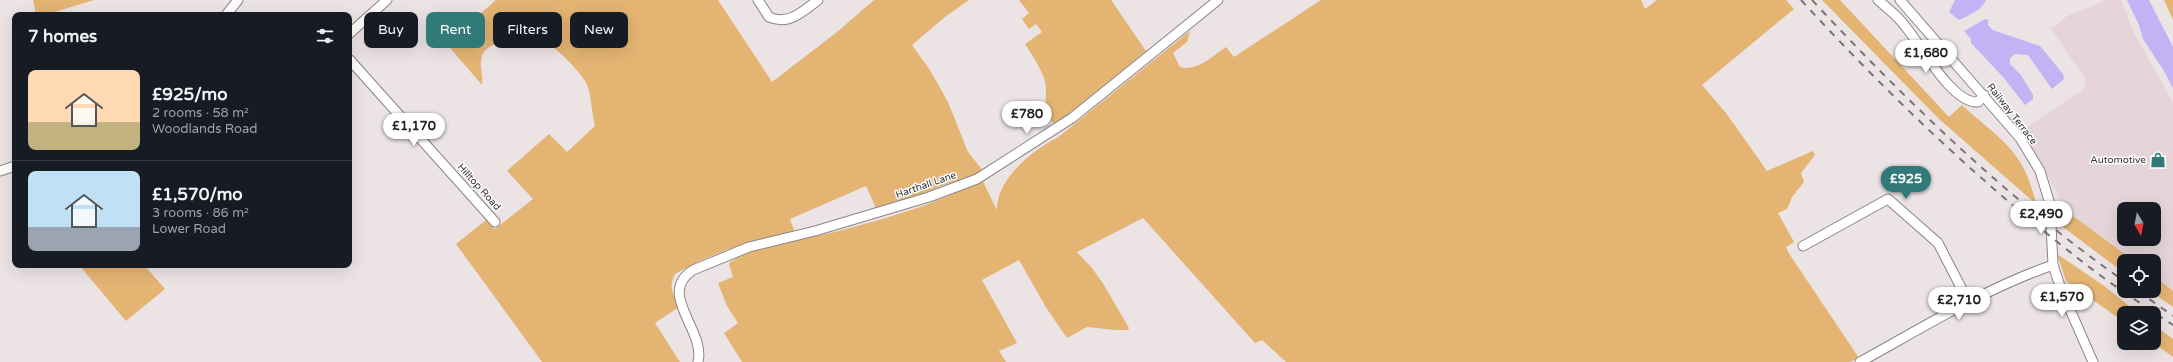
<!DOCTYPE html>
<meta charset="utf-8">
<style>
:root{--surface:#171b24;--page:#242831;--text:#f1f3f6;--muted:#9ea1a6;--line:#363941;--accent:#317a78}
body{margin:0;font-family:"Varela Round",sans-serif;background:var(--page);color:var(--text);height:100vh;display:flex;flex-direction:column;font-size:15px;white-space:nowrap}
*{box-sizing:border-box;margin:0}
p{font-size:13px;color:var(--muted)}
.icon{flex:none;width:22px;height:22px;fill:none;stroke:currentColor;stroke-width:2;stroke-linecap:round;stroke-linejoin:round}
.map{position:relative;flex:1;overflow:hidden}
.drawer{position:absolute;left:12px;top:12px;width:340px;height:256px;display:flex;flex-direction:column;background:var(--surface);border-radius:8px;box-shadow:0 4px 16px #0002}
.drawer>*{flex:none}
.top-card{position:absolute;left:364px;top:12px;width:380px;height:36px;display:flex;gap:8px}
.needle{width:26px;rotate:170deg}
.controls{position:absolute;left:2117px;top:202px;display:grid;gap:8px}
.controls a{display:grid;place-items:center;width:44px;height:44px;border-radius:8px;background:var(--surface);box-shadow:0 4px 16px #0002;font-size:20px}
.price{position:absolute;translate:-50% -34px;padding:0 9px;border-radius:14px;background:#fff;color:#222;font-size:13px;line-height:26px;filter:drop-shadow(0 1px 2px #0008)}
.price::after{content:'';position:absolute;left:50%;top:24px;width:12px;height:9px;margin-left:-6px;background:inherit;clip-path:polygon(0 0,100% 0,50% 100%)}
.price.active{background:var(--accent);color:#fff}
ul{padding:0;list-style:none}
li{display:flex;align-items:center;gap:12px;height:100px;padding:0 16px}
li+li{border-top:1px solid var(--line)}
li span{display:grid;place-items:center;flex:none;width:112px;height:80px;border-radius:8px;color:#555}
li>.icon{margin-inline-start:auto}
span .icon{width:48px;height:48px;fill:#fffc;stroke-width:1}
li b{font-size:17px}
h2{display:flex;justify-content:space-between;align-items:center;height:48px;padding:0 16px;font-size:17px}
.tag{padding:0 14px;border-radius:8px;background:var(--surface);box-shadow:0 4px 16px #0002;font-size:14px;line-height:36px}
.tag.active{background:var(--accent);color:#fff}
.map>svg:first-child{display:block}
.built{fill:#e6d5d8;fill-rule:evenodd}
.green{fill:#e4b473}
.water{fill:#c3b2f4}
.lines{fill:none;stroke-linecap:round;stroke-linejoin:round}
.minor-casing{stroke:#8b8485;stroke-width:11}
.minor{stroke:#fff;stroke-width:9}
.rail{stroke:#7a7475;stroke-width:2;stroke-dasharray:7 7;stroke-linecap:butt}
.labels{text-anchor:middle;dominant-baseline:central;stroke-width:3;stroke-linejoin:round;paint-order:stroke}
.street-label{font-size:10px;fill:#333030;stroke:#fff}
.poi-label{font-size:10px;fill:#333030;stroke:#fff;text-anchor:end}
</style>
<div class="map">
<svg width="2173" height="362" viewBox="0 0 2173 362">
<rect width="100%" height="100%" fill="#ece3e5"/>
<path class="built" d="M2106,0H2121L2134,33L2173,102V291L2154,276V261H2134L2076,218L2060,213L2059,198L2040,160L2025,137V128L2081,91L2085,86L2086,80L2051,29L2067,16ZM2124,209H2154V239H2124Z"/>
<g class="green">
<polygon points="33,0 94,0 45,15 36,15"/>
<path d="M496,0H718L772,82L837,32L874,0H969L945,17L912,45L930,70L948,102L968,152L984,172L941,186L912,198L876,208L866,186L790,219L795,233C754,238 711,253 675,274C668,287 673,295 679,307L655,323L680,362H542L456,244L486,220L495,229L533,199L507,171L549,134L567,152L595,126C592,115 591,89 585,81C580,72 558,49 548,44C540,39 524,41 515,42C504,42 491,43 484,52C477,63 484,74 482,85L446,43Z"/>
<path d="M1019,0H1111L1146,51L1055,125C1039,109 1049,100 1045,81C1041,68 1032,55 1025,44L1042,32L1036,24L1029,29L1022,19L1029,13Z"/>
<path d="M1321,0H1641L1645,9L1657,0H1786L1794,9L1702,85L1726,113L1767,171L1813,151L1815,155L1801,173L1804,182L1792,197L1787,209L1778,213L1794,242L1786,247L1788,252L1859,358L1850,362H1286L1262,340L1255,343L1143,218L1077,252L1092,268L1104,285L1129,328L1128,330H1115L1087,327L1067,338L1047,309L1019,260L982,280L1017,343L999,351L1006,362H742L724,333L738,323L727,306L718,283L733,277L729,263C762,241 801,241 839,231C887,218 938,204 982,180L997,210C996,180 1032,150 1057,138L1190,31L1187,42L1173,53L1180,67C1196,72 1213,56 1226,47L1234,57Z"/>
<path d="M1822,0H1840L1949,117L1962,105C2000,140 2024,149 2036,204L1939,119Z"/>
<polygon points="2164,0 2173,0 2173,20"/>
<polygon points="2060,213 2076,218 2134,261 2124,261 2124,273 2059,224"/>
<polygon points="2057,254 2103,285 2138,313 2124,313 2124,322 2066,281"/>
<polygon points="79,265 144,265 165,289 126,321"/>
<polygon points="2154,276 2173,291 2173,307 2150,291 2154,291"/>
<polygon points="2154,325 2173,339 2173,357 2154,343"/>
</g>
<g class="water">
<path d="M1955,0H1986C1982,10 1968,16 1959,20L1949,12Z"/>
<polygon points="2127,0 2149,0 2173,47 2173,88 2164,71 2143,39 2139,25"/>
<polygon points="1985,19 1988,20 1988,25 1993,30 2040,46 2063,74 2064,79 2052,89 2028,55 2015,54 2010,58 2010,64 2021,75 2033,95 2033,99 2025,105 2004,78 1971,43 1971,39 1964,31"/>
</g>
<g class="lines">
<defs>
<g id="minor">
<path d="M758,0L769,17C789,26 803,11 818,0"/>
<path d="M1878,0C1887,8 1898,16 1905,26C1922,46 1951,103 1978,102L1984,95"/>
<polyline points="1900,0 2020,138 2040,171 2050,204 2053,265 2061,289 2093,362"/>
<polyline points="226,15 238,0"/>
<polyline points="349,34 387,0"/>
<polyline points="349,59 495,222"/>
<polyline points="0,171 15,166"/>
<polyline points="1803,246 1888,199 1938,243 1969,303"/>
<path d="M698,362C706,330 656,294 693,270L749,247L815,231L929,197L977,179L1072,118L1218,0"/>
<path d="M1860,362C1922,328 1986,288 2053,265"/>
</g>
</defs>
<use href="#minor" class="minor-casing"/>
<use href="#minor" class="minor"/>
<g class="rail">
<path d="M1801,0C1888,95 1982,184 2084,263C2112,285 2143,305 2173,325"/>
<path d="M1812,0C1907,102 2010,201 2124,281"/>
<polyline points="2138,291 2173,316"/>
</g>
</g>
<defs>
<symbol id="shop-bare" viewBox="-9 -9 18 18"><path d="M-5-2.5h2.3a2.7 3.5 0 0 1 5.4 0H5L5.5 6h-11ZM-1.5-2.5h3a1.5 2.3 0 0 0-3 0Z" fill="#317a78" stroke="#fff" stroke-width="2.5" paint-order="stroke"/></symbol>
</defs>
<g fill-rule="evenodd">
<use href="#shop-bare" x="2147" y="149" width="22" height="22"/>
</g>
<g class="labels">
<g class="street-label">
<text transform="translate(2012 114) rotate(52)">Railway Terrace</text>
<text transform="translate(926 185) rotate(-19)">Harthall Lane</text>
<text transform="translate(479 187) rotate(48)">Hilltop Road</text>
</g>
<g class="poi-label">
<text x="2146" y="160">Automotive</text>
</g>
</g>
</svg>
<div class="controls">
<a><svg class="needle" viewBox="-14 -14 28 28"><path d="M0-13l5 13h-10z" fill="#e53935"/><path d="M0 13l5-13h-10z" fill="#9ea1a6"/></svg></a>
<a><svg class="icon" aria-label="locate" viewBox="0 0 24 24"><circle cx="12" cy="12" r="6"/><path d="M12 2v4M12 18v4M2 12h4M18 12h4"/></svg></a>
<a><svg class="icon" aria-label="layers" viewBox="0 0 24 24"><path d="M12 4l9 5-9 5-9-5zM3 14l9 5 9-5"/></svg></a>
</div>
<b class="price" style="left:1926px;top:74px">£1,680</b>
<b class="price" style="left:1027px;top:135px">£780</b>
<b class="price" style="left:414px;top:147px">£1,170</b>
<b class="price active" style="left:1906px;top:200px">£925</b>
<b class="price" style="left:2041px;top:235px">£2,490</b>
<b class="price" style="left:2062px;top:318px">£1,570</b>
<b class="price" style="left:1959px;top:321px">£2,710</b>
<div class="top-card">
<a class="tag">Buy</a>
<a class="tag active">Rent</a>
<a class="tag">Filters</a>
<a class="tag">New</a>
</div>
<section class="drawer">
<h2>7 homes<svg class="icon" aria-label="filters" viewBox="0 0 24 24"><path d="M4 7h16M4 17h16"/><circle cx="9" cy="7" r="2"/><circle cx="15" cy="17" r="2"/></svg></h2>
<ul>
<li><span style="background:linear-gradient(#ffd9b3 65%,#c2b280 0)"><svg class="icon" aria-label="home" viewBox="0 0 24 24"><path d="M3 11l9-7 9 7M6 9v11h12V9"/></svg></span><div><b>£925/mo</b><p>2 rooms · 58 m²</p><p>Woodlands Road</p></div></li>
<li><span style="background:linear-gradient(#bfe0f5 70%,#9aa5b1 0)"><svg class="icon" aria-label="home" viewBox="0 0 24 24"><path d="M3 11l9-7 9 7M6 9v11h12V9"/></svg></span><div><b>£1,570/mo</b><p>3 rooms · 86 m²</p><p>Lower Road</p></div></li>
</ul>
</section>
</div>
